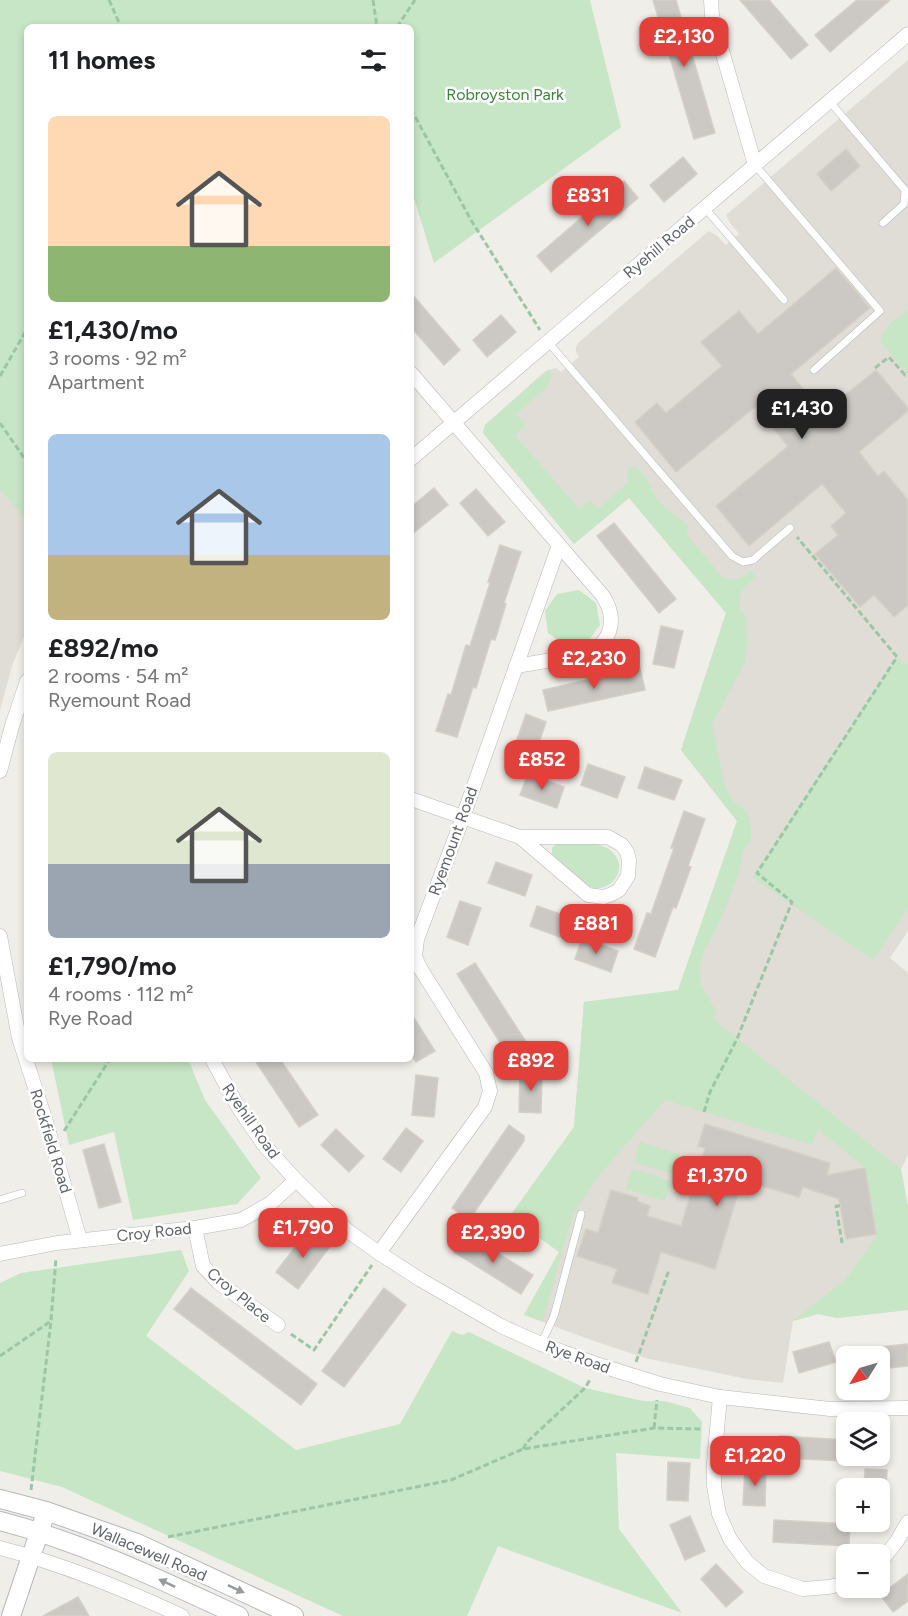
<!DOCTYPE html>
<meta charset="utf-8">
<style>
:root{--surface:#fff;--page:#f2f2f2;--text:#202124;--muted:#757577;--accent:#e2413b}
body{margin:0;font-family:Figtree,sans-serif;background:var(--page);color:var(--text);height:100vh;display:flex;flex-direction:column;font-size:22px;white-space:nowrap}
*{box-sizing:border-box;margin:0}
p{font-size:20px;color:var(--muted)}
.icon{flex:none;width:33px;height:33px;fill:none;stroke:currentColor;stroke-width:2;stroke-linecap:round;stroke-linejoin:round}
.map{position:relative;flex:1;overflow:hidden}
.drawer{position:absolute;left:24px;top:24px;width:390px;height:1038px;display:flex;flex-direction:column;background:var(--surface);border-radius:9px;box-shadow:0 3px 9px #0003}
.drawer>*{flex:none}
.needle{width:39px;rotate:233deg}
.buttons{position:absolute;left:836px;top:1346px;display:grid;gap:12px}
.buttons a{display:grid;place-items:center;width:54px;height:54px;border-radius:9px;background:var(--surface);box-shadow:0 3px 9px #0003;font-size:30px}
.price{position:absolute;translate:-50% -51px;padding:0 14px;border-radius:12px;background:var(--accent);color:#fff;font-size:20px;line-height:39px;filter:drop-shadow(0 2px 3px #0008)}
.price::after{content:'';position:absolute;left:50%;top:36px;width:18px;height:14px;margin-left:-9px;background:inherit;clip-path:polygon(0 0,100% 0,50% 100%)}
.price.current{background:#222;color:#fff}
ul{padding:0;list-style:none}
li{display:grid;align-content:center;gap:12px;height:318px;padding:0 24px}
li span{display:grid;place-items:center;height:186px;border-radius:9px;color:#555}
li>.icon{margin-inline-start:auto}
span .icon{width:108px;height:108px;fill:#fffc;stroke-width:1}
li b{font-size:26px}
h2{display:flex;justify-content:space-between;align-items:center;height:72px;padding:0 24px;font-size:26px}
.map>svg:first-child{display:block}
.education{fill:#e0ddd6}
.green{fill:#c7e6c5}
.building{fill:#ccc9c4;stroke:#d5cfc6;stroke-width:1.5}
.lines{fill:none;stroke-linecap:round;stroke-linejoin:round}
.service-casing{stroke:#b5b8bb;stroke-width:8}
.minor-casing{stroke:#b5b8bb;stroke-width:15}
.tertiary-casing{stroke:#b5b8bb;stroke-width:20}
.path{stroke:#9dc5a7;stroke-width:3;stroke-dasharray:6 3;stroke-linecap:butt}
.service{stroke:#fff;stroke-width:7}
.minor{stroke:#fff;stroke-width:14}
.tertiary{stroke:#fff;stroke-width:18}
.oneway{fill:#979a9c}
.labels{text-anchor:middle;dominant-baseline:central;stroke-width:5;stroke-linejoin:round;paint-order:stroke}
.park-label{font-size:16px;fill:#398439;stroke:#fff}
.street-label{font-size:16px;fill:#5f6367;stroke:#fff}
</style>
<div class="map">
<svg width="908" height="1616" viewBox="0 0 908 1616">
<rect width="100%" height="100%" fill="#f0eee8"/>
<g class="education">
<polygon points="908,60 908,931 890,958 908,973 908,1155 901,1169 908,1208 908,1310 837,1318 818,1314 793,1321 783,1383 747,1379 645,1358 591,1340 524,1315 559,1252 510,1216 574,1127 584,1002 678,990 737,821 681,750 726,613 629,498 574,544 483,433 485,425 543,373 548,370 556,368 561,372 579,357 576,352 576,347 578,343 704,235 709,231 717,236 726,245 739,234 730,223 726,215"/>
<polygon points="0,483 27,516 27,629 12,666 0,710"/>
</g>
<g class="green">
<polygon points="0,0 590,0 621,127 434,263 411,189 411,27 27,27 27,522 0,489"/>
<polygon points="908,310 908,368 905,371 882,343 880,338 891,323"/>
<path d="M548,370L552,376L547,387L516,414L526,425L515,435L579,509L590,500L598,509L628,482L627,469L635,466C651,478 646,483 656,497C664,509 678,516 688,526L687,535L722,577L737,580L751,571L756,578C741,589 739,593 740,611L746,617L747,640L745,662L712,724L725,787L734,802L747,811L751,825V841L743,852L739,874L720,921L705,948L699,969L702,987L716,1011L713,1019L901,1169L908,1208V1310L837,1318L818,1314L793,1321L846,1279L875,1238L876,1234L865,1168L818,1129L812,1145L665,1100L601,1173L573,1214L543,1321L524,1315L559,1252L510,1216L574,1127L584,1002L678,990L737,821L681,750L726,613L629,498L574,544L483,433L485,425Z"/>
<polygon points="579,590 596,603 600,625 587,642 566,646 548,633 545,611 557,594"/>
<polygon points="896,657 908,665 908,908 873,960 752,877"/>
<path d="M589,842C596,844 606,846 611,851C632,868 609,898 584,885L552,854V848L556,844Z"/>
<polygon points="51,1059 188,1059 205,1100 261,1178 237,1204 133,1220 114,1132 69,1145"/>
<polygon points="640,1142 679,1154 673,1174 634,1162"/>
<polygon points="632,1169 671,1181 665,1201 626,1189"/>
<polygon points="181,1250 189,1271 146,1336 296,1450 400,1424 452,1331 462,1335 469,1332 585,1388 643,1401 664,1401 690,1408 702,1422 700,1459 616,1453 619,1529 682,1613 498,1546 467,1616 343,1616 62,1487 0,1471 0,1283 21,1273"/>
</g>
<g class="building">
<polygon points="653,0 676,0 715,133 694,139"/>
<polygon points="740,0 769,0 808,45 791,59"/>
<polygon points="857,0 890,0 830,52 815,35"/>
<polygon points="846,149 860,166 831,191 817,174"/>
<polygon points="683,157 697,174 664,202 650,185"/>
<polygon points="624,181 638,198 551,272 537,256"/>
<polygon points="836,268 870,308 791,374 823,413 876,370 908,408 908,411 859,452 878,476 884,471 908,500 908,605 894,617 874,595 860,607 815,554 838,535 831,526 846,513 822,484 749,546 716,506 788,446 755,407 676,472 635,422 657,403 666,413 722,366 701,342 739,311 758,334"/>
<polygon points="411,293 460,350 444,365 411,327"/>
<polygon points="501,315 516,332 487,357 473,340"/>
<polygon points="434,488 448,505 411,535 411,507"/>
<polygon points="476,489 505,522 488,536 460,503"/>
<polygon points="614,523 676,599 659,613 597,536"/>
<polygon points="500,545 521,552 504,603 506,604 495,640 491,639 476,688 473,687 457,737 436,731 448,694 451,695 466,645 470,646 490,583 488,582"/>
<polygon points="661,626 683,631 674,668 653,664"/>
<polygon points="640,668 645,690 548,711 543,690"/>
<polygon points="526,714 546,722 532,763 511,756"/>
<polygon points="588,764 625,777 617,798 581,785"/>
<polygon points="645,767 682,780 674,800 638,788"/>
<polygon points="528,774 564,787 557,808 520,795"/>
<polygon points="684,811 705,819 688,866 691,867 676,908 673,907 655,957 634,949 647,913 651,914 674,848 671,848"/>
<polygon points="496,862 532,875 525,896 488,883"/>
<polygon points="460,901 481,908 468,945 447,937"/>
<polygon points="537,906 578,920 571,941 530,926"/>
<polygon points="582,938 618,951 611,972 575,959"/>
<polygon points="475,963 528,1045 509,1057 457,974"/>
<polygon points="411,1013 435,1051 416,1062 411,1054"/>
<polygon points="254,1059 280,1059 318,1115 299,1127"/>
<polygon points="520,1072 542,1072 541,1113 519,1112"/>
<polygon points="416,1075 438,1078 434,1117 412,1115"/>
<polygon points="705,1124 830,1163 827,1175 865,1168 876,1234 846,1239 839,1199 803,1187 799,1197 742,1180 715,1269 661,1252 648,1294 612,1283 617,1269 577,1256 586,1229 598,1233 611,1190 638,1198 637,1201 650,1206 647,1216 681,1226 705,1148 698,1146"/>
<polygon points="509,1125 524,1136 524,1141 469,1220 452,1208"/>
<polygon points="406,1128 423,1141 401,1172 383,1159"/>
<polygon points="336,1129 364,1156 349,1172 321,1145"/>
<polygon points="104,1144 121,1202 99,1208 83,1150"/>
<polygon points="309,1229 331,1245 298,1289 276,1272"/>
<polygon points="465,1233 533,1275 521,1294 454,1252"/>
<polygon points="191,1288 317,1384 301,1405 174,1309"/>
<polygon points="384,1288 406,1305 344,1387 322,1371"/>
<polygon points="829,1342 836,1362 799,1373 793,1352"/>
<polygon points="908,1344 908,1366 879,1369 879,1347"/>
<polygon points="780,1436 846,1440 846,1461 779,1458"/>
<polygon points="668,1462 690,1463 688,1501 667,1500"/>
<polygon points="745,1467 766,1468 765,1506 743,1505"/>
<polygon points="865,1469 887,1470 886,1488 864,1488"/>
<polygon points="690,1516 705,1551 685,1560 670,1525"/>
<polygon points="774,1520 850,1524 849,1546 773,1542"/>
<polygon points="716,1564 743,1592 726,1607 701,1579"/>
<polygon points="908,1574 908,1601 893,1612 880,1595"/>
<polygon points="78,1597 89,1616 43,1616"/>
</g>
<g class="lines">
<defs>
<g id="service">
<polyline points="830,102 905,190 904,204 883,223"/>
<polyline points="755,165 880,311 814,370"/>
<polyline points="705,208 784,300"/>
<polyline points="548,342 732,556 743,562 753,560 790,528"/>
<polyline points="0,1200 22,1193"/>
<polyline points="541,1344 554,1316 581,1214"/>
</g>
<g id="minor">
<polyline points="711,0 712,16 755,165"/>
<polyline points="411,459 908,34"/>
<path d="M516,666L582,655C610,646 619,622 603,596L559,545"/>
<polyline points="0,771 12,726 27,681"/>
<polyline points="411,799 520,837 608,837 622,845 627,852 629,860 628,876 619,890 612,894 604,897 588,895 520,837"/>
<polyline points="0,936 19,1038 47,1125 80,1240"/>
<polyline points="212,1059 238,1107 264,1145 296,1180 348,1231 379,1253 421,1280 501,1326 541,1344 599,1365 660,1384 720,1397 830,1409 908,1408"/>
<polyline points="195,1228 203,1266 219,1283 278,1325"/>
<polyline points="379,1253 485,1107 490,1091 486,1073 420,968 415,957 417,939 463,817 559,545 411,373"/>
<polyline points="0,1254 57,1243 195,1228 241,1220 271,1203 296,1180"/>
<polyline points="720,1397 714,1462 714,1486 719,1514 730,1539 747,1562 764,1576 803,1589 829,1587 846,1583"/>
<path d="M0,1548C63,1564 123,1589 182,1616"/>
<polyline points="879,1564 897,1541 908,1522"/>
</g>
<g id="tertiary">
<polyline points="0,1499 46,1511 137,1543 294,1616"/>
<path d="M0,1521C84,1543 161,1580 239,1616"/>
<polyline points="11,1616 43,1521"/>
</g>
</defs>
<use href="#service" class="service-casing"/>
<use href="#minor" class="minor-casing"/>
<use href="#tertiary" class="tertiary-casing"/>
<g class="path">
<polyline points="109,0 121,27"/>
<polyline points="373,0 377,27"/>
<polyline points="397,27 415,0"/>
<polyline points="411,109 471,220 540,330"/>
<polyline points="875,368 889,357 905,375 908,372"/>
<polyline points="0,376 27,329"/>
<polyline points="0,423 27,462"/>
<polyline points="704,1112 710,1092 737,1039 792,902 757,873 897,657 797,537"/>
<polyline points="64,1131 110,1059"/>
<polyline points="840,1206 836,1206 842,1243"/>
<polyline points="291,1334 314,1350 372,1265"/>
<polyline points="0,1356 51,1321"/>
<polyline points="636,1362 669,1270"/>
<polyline points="654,1428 657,1400"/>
<polyline points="523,1449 527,1442 585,1388 591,1378"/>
<polyline points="31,1490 51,1321 56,1258"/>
<polyline points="168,1537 451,1480 523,1449 654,1428 703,1429"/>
</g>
<use href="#service" class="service"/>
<use href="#minor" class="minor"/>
<use href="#tertiary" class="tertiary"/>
</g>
<defs><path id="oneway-solid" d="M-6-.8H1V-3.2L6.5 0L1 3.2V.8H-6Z" transform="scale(1.5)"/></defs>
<g class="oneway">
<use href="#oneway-solid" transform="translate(167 1583) rotate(-155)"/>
<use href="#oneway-solid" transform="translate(236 1589) rotate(25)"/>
</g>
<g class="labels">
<g class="park-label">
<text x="505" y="94">Robroyston Park</text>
</g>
<g class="street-label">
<text transform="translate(659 247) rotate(-40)">Ryehill Road</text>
<text transform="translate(453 841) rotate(-70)">Ryemount Road</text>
<text transform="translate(251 1121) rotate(55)">Ryehill Road</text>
<text transform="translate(51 1141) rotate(73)">Rockfield Road</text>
<text transform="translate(154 1232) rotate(-6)">Croy Road</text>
<text transform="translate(239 1295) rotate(39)">Croy Place</text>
<text transform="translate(578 1357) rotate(20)">Rye Road</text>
<text transform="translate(149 1552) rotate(23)">Wallacewell Road</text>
</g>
</g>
</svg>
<div class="buttons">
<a><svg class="needle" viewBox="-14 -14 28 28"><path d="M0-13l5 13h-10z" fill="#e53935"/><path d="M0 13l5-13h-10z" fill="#757577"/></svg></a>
<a><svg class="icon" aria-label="layers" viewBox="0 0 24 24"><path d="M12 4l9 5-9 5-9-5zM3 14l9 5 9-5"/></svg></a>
<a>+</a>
<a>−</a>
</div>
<b class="price" style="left:684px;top:68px">£2,130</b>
<b class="price" style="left:588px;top:227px">£831</b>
<b class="price current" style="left:802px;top:440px">£1,430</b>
<b class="price" style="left:594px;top:690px">£2,230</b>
<b class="price" style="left:542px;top:791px">£852</b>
<b class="price" style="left:596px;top:955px">£881</b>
<b class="price" style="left:531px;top:1092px">£892</b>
<b class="price" style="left:717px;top:1207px">£1,370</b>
<b class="price" style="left:303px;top:1259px">£1,790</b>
<b class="price" style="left:493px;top:1264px">£2,390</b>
<b class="price" style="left:755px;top:1487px">£1,220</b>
<section class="drawer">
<h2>11 homes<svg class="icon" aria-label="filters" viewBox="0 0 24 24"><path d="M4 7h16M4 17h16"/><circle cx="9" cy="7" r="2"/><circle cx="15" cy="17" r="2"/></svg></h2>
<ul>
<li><span style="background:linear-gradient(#ffd9b3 70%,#8fb573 0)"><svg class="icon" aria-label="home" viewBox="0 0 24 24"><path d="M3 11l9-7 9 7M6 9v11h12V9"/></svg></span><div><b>£1,430/mo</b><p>3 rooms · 92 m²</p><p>Apartment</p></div></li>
<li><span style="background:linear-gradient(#a9c7e8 65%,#c2b280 0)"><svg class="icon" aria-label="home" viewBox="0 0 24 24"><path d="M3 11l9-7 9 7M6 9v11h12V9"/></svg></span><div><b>£892/mo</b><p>2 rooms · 54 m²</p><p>Ryemount Road</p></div></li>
<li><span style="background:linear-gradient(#dfe7d0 60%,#9aa5b1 0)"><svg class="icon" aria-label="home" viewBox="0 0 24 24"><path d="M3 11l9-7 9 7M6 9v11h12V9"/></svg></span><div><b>£1,790/mo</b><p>4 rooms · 112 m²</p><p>Rye Road</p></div></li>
</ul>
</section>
</div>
